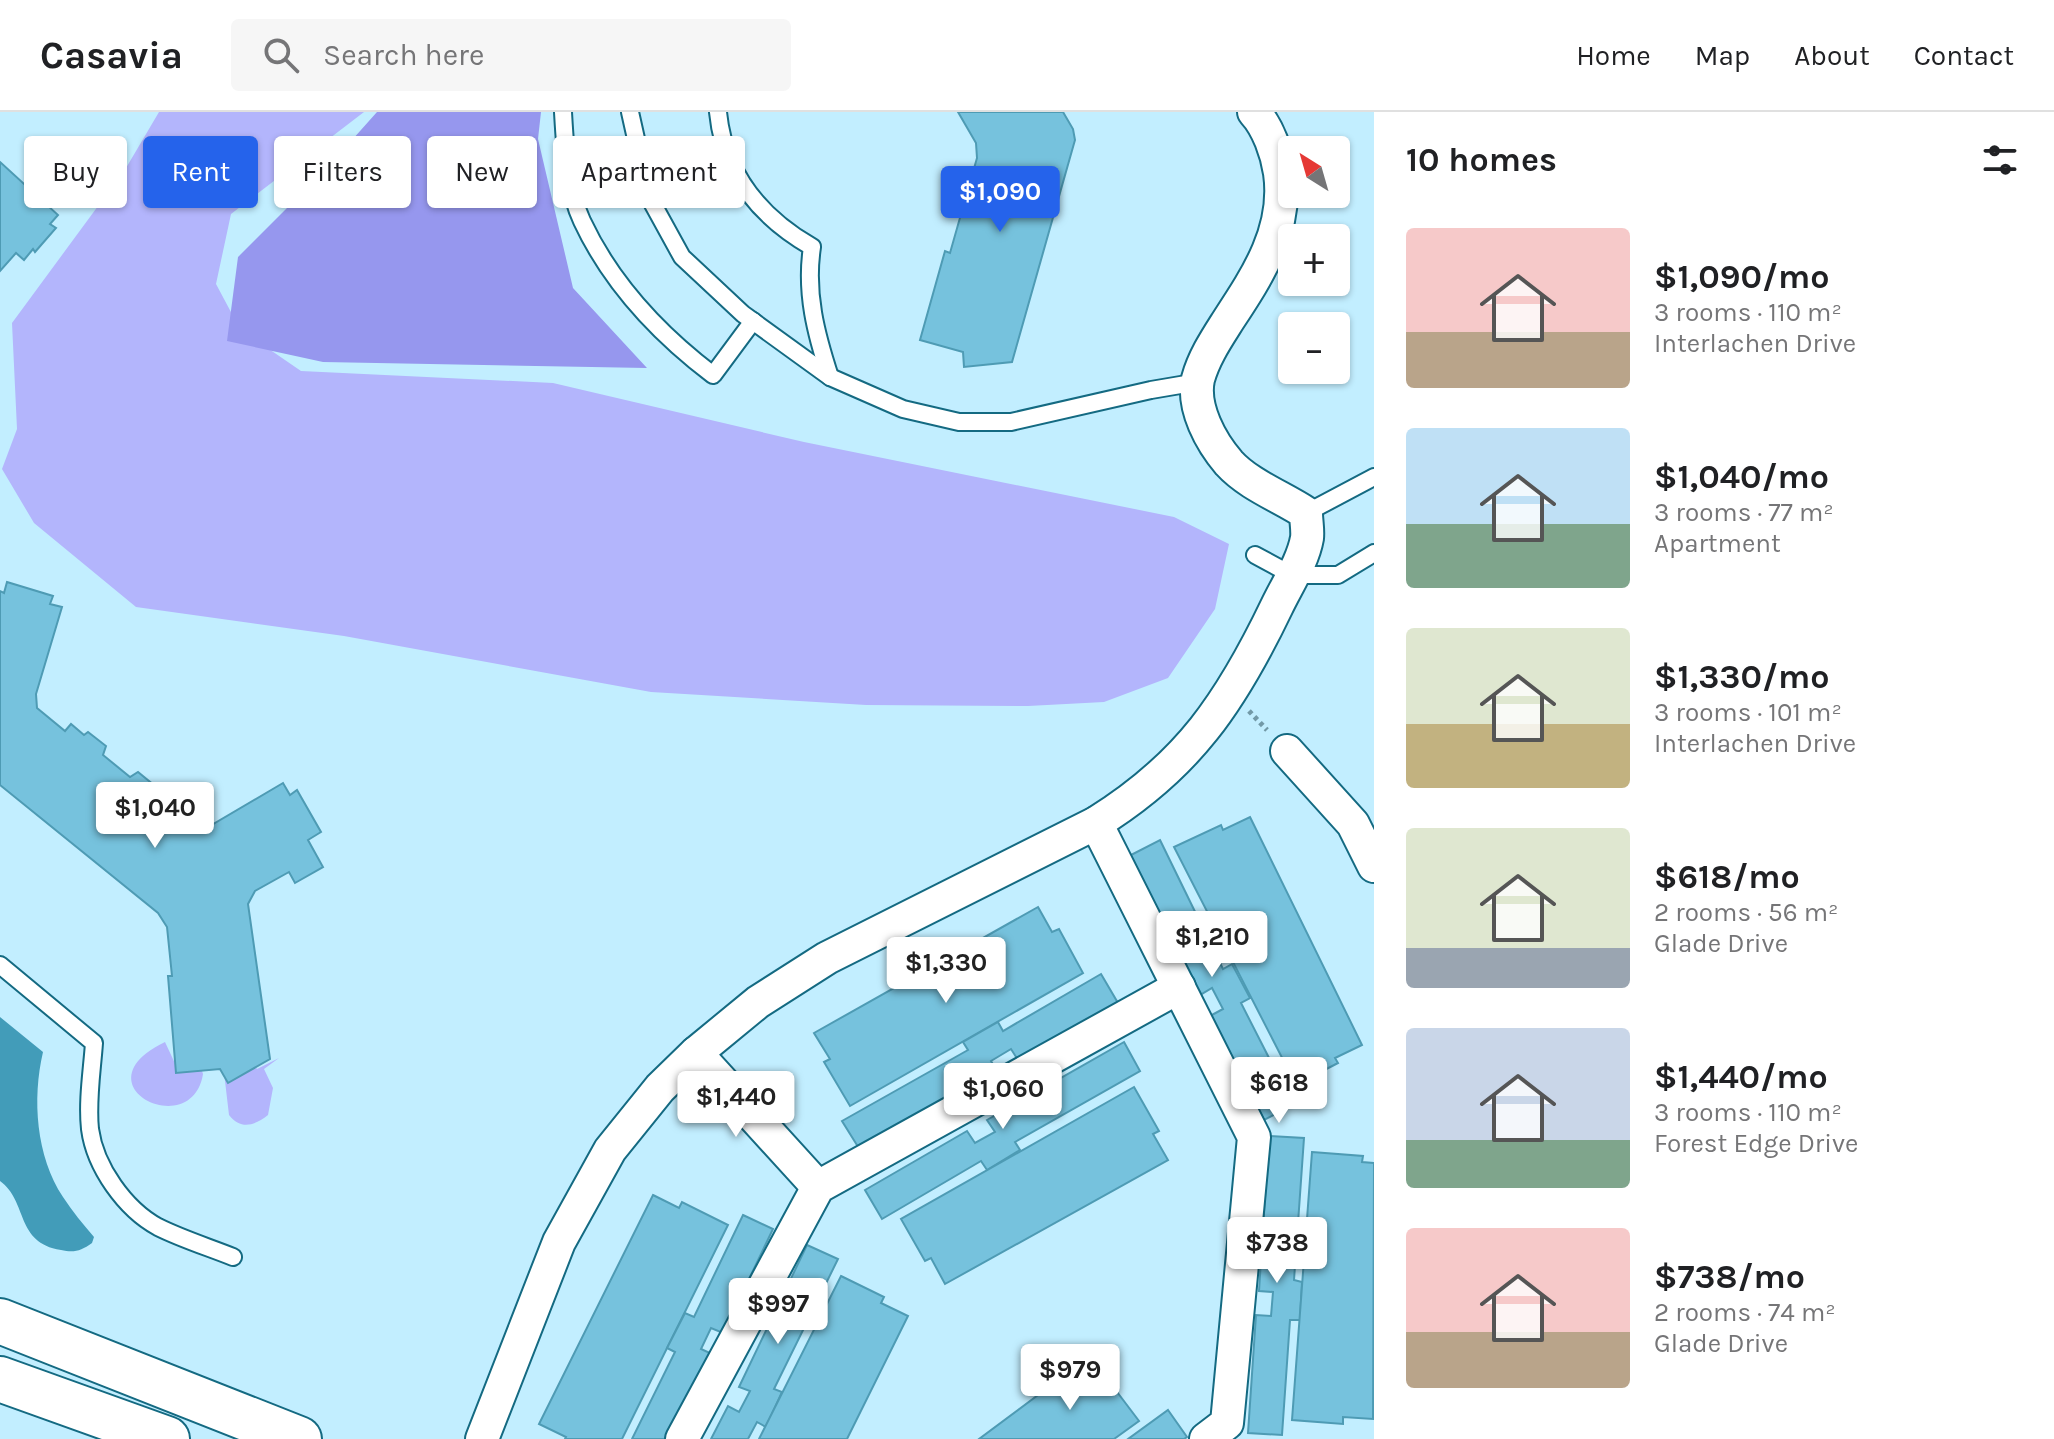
<!DOCTYPE html>
<meta charset="utf-8">
<style>
:root{--surface:#fff;--page:#f6f6f6;--text:#202124;--muted:#757577;--line:#e0e0e0;--accent:#2563eb}
body{margin:0;font-family:Karla,sans-serif;background:var(--page);color:var(--text);height:100vh;display:flex;flex-direction:column;font-size:30px;white-space:nowrap}
*{box-sizing:border-box;margin:0}
p{font-size:26px;color:var(--muted)}
.icon{flex:none;width:44px;height:44px;fill:none;stroke:currentColor;stroke-width:2;stroke-linecap:round;stroke-linejoin:round}
.map{position:relative;flex:1;overflow:hidden}
.drawer{display:flex;flex-direction:column;background:var(--surface);width:680px}
.drawer>*{flex:none}
.banner{position:absolute;left:24px;top:24px;width:760px;height:72px;display:flex;gap:16px}
.needle{width:52px;rotate:323deg}
.fabs{position:absolute;left:1278px;top:24px;display:grid;gap:16px}
.fabs a{display:grid;place-items:center;width:72px;height:72px;border-radius:8px;background:var(--surface);box-shadow:0 2px 6px #0004;font-size:40px}
.price{position:absolute;translate:-50% -68px;padding:0 18px;border-radius:8px;background:#fff;color:#222;font-size:26px;line-height:52px;filter:drop-shadow(0 2px 4px #0008)}
.price::after{content:'';position:absolute;left:50%;top:48px;width:24px;height:18px;margin-left:-12px;background:inherit;clip-path:polygon(0 0,100% 0,50% 100%)}
.price.active{background:var(--accent);color:#fff}
ul{padding:0;list-style:none}
li{display:flex;align-items:center;gap:24px;height:200px;padding:0 32px}
li span{display:grid;place-items:center;flex:none;width:224px;height:160px;border-radius:8px;color:#555}
li>.icon{margin-inline-start:auto}
span .icon{width:96px;height:96px;fill:#fffc;stroke-width:1}
li b{font-size:34px}
h2{display:flex;justify-content:space-between;align-items:center;height:96px;padding:0 32px;font-size:34px}
.tag{padding:0 28px;border-radius:8px;background:var(--surface);box-shadow:0 2px 6px #0004;font-size:28px;line-height:72px}
.tag.active{background:var(--accent);color:#fff}
header{display:flex;align-items:center;gap:48px;box-sizing:border-box;height:112px;padding:0 40px;background:var(--surface);border-bottom:2px solid var(--line)}
header strong{font-size:38px}
nav{display:flex;gap:44px;margin-inline-start:auto;font-size:28px}
.search{width:560px;height:72px;background:var(--page);display:flex;align-items:center;gap:20px;box-sizing:border-box;padding:0 28px;border-radius:8px;color:var(--muted);font-size:30px}
main{display:flex;flex:1;min-height:0}
.map>svg:first-child{display:block}
.green{fill:#b3b5fc}
.forest{fill:#9697ee}
.water{fill:#429cb9}
.building{fill:#76c2dd;stroke:#4e9bb4;stroke-width:2}
.lines{fill:none;stroke-linecap:round;stroke-linejoin:round}
.lane-casing{stroke:#146a82;stroke-width:20}
.street-casing{stroke:#146a82;stroke-width:36}
.secondary-casing{stroke:#146a82;stroke-width:48}
.path{stroke:#7299a7;stroke-width:5;stroke-dasharray:4 4;stroke-linecap:butt}
.lane{stroke:#fff;stroke-width:16}
.street{stroke:#fff;stroke-width:32}
.secondary{stroke:#fff;stroke-width:44}
</style>
<header>
<strong>Casavia</strong>
<div class="search"><svg class="icon" aria-label="search" viewBox="0 0 24 24"><circle cx="10" cy="10" r="6"/><path d="M15 15l6 6"/></svg>Search here</div>
<nav><a>Home</a><a>Map</a><a>About</a><a>Contact</a></nav>
</header>
<main>
<div class="map">
<svg width="1374" height="1327" viewBox="0 0 1374 1327">
<rect width="100%" height="100%" fill="#c2eeff"/>
<g class="green">
<polygon points="159,0 364,0 231,102 216,172 240,217 301,259 553,271 804,330 1174,405 1229,432 1215,497 1168,566 1104,590 1028,594 866,593 651,580 344,524 136,495 34,411 2,357 17,317 12,211 126,56"/>
<path d="M165,930L179,960L202,959L203,962C192,1031 75,973 165,930Z"/>
<path d="M249,944L257,957L279,946L264,957L273,976L268,1003C254,1014 241,1018 229,1003L223,952Z"/>
</g>
<polygon class="forest" points="377,0 541,0 538,27 573,176 647,256 323,250 227,229 238,145 327,56"/>
<path class="water" d="M0,905L43,940C32,987 36,1044 63,1085C72,1099 83,1112 94,1125L92,1131C81,1139 74,1141 61,1138C15,1131 28,1089 0,1069Z"/>
<g class="building">
<polygon points="958,0 1063,0 1073,17 1075,28 1012,250 964,255 963,240 920,228 945,139 950,141 977,46 976,31"/>
<polygon points="0,50 58,103 50,112 56,116 35,140 33,137 24,148 16,141 0,159"/>
<polygon points="7,470 53,484 50,492 62,495 36,582 37,596 65,619 71,612 84,623 88,620 106,634 103,643 130,665 138,660 155,674 154,679 166,689 161,696 189,719 203,718 283,671 290,683 297,678 321,720 308,728 323,755 295,771 289,760 255,779 248,792 270,947 228,971 220,957 176,961 168,864 172,864 167,815 158,801 0,673 0,479 4,481"/>
<polygon points="1250,705 1362,933 1335,946 1338,951 1296,973 1174,735 1221,713 1223,718"/>
<polygon points="1160,728 1223,857 1232,852 1250,886 1241,891 1293,993 1264,1008 1210,904 1223,897 1212,876 1200,883 1129,744"/>
<polygon points="1038,795 1052,820 1059,817 1083,861 850,994 824,950 830,947 814,921"/>
<polygon points="1101,862 1118,891 1018,948 1011,937 991,949 997,959 860,1038 842,1009 968,938 963,930 998,910 1003,919"/>
<polygon points="1124,930 1140,959 1015,1030 1020,1038 987,1058 981,1049 882,1107 865,1078 967,1019 975,1031 995,1020 987,1008"/>
<polygon points="1134,975 1159,1019 1153,1022 1168,1048 945,1172 931,1146 925,1149 901,1107"/>
<polygon points="1269,1024 1304,1026 1294,1168 1302,1170 1300,1208 1290,1208 1282,1323 1248,1321 1256,1203 1271,1204 1273,1180 1259,1179"/>
<polygon points="1312,1040 1363,1044 1362,1050 1374,1051 1373,1307 1343,1305 1343,1312 1292,1308"/>
<polygon points="653,1083 679,1096 682,1090 728,1113 622,1327 565,1327 566,1325 539,1312"/>
<polygon points="743,1103 773,1117 723,1221 711,1216 701,1237 712,1242 670,1327 632,1327 675,1240 667,1236 685,1201 694,1205"/>
<polygon points="807,1133 838,1147 774,1277 782,1280 766,1315 757,1310 748,1327 711,1327 728,1294 739,1300 750,1279 739,1275"/>
<polygon points="841,1164 884,1185 881,1191 908,1204 847,1327 759,1327"/>
<polygon points="1085,1248 1102,1272 1108,1268 1139,1309 1114,1327 979,1327"/>
<polygon points="1168,1298 1187,1325 1184,1327 1128,1327"/>
</g>
<g class="lines">
<defs>
<g id="lane">
<path d="M563,0C565,35 567,77 582,109C611,171 659,222 713,263L753,209"/>
<polyline points="630,0 649,85 682,145 743,202 830,265 903,297 959,310 1011,310 1151,278 1198,270"/>
<path d="M718,0C724,62 760,105 812,135C805,181 816,222 830,265"/>
<polyline points="1306,401 1374,365"/>
<polyline points="1255,443 1292,463 1338,463 1374,441"/>
<path d="M0,853L94,931C92,959 87,989 90,1017C95,1055 125,1097 158,1115C182,1127 208,1135 233,1145"/>
</g>
<g id="street">
<polyline points="1287,639 1353,712 1374,754"/>
<polyline points="1096,711 1254,1025 1227,1311 1206,1327"/>
<polyline points="696,941 818,1075"/>
<path d="M482,1327L559,1130L610,1038L660,976L696,941L758,890L827,846L1096,711C1188,654 1231,590 1277,494C1287,473 1303,449 1307,426C1308,418 1306,409 1306,401C1282,385 1249,373 1229,351C1211,330 1192,296 1198,267C1204,245 1217,226 1229,207C1258,163 1288,117 1280,61C1277,41 1268,15 1254,0"/>
<polyline points="682,1327 818,1075 1179,875"/>
</g>
<g id="secondary">
<polyline points="0,1209 299,1327"/>
<polyline points="0,1267 167,1327"/>
</g>
</defs>
<use href="#lane" class="lane-casing"/>
<use href="#street" class="street-casing"/>
<use href="#secondary" class="secondary-casing"/>
<polyline class="path" points="1249,599 1267,618"/>
<use href="#lane" class="lane"/>
<use href="#street" class="street"/>
<use href="#secondary" class="secondary"/>
</g>
</svg>
<div class="fabs">
<a><svg class="needle" viewBox="-14 -14 28 28"><path d="M0-13l5 13h-10z" fill="#e53935"/><path d="M0 13l5-13h-10z" fill="#757577"/></svg></a>
<a>+</a>
<a>−</a>
</div>
<b class="price active" style="left:1000px;top:122px">$1,090</b>
<b class="price" style="left:155px;top:738px">$1,040</b>
<b class="price" style="left:1212px;top:867px">$1,210</b>
<b class="price" style="left:946px;top:893px">$1,330</b>
<b class="price" style="left:1279px;top:1013px">$618</b>
<b class="price" style="left:1003px;top:1019px">$1,060</b>
<b class="price" style="left:736px;top:1027px">$1,440</b>
<b class="price" style="left:1277px;top:1173px">$738</b>
<b class="price" style="left:778px;top:1234px">$997</b>
<b class="price" style="left:1070px;top:1300px">$979</b>
<div class="banner">
<a class="tag">Buy</a>
<a class="tag active">Rent</a>
<a class="tag">Filters</a>
<a class="tag">New</a>
<a class="tag">Apartment</a>
</div>
</div>
<section class="drawer">
<h2>10 homes<svg class="icon" aria-label="filters" viewBox="0 0 24 24"><path d="M4 7h16M4 17h16"/><circle cx="9" cy="7" r="2"/><circle cx="15" cy="17" r="2"/></svg></h2>
<ul>
<li><span style="background:linear-gradient(#f6c9c9 65%,#b9a48a 0)"><svg class="icon" aria-label="home" viewBox="0 0 24 24"><path d="M3 11l9-7 9 7M6 9v11h12V9"/></svg></span><div><b>$1,090/mo</b><p>3 rooms · 110 m²</p><p>Interlachen Drive</p></div></li>
<li><span style="background:linear-gradient(#bfe0f5 60%,#7fa58c 0)"><svg class="icon" aria-label="home" viewBox="0 0 24 24"><path d="M3 11l9-7 9 7M6 9v11h12V9"/></svg></span><div><b>$1,040/mo</b><p>3 rooms · 77 m²</p><p>Apartment</p></div></li>
<li><span style="background:linear-gradient(#dfe7d0 60%,#c2b280 0)"><svg class="icon" aria-label="home" viewBox="0 0 24 24"><path d="M3 11l9-7 9 7M6 9v11h12V9"/></svg></span><div><b>$1,330/mo</b><p>3 rooms · 101 m²</p><p>Interlachen Drive</p></div></li>
<li><span style="background:linear-gradient(#dfe7d0 75%,#9aa5b1 0)"><svg class="icon" aria-label="home" viewBox="0 0 24 24"><path d="M3 11l9-7 9 7M6 9v11h12V9"/></svg></span><div><b>$618/mo</b><p>2 rooms · 56 m²</p><p>Glade Drive</p></div></li>
<li><span style="background:linear-gradient(#c9d6e8 70%,#7fa58c 0)"><svg class="icon" aria-label="home" viewBox="0 0 24 24"><path d="M3 11l9-7 9 7M6 9v11h12V9"/></svg></span><div><b>$1,440/mo</b><p>3 rooms · 110 m²</p><p>Forest Edge Drive</p></div></li>
<li><span style="background:linear-gradient(#f6c9c9 65%,#b9a48a 0)"><svg class="icon" aria-label="home" viewBox="0 0 24 24"><path d="M3 11l9-7 9 7M6 9v11h12V9"/></svg></span><div><b>$738/mo</b><p>2 rooms · 74 m²</p><p>Glade Drive</p></div></li>
</ul>
</section>
</main>
